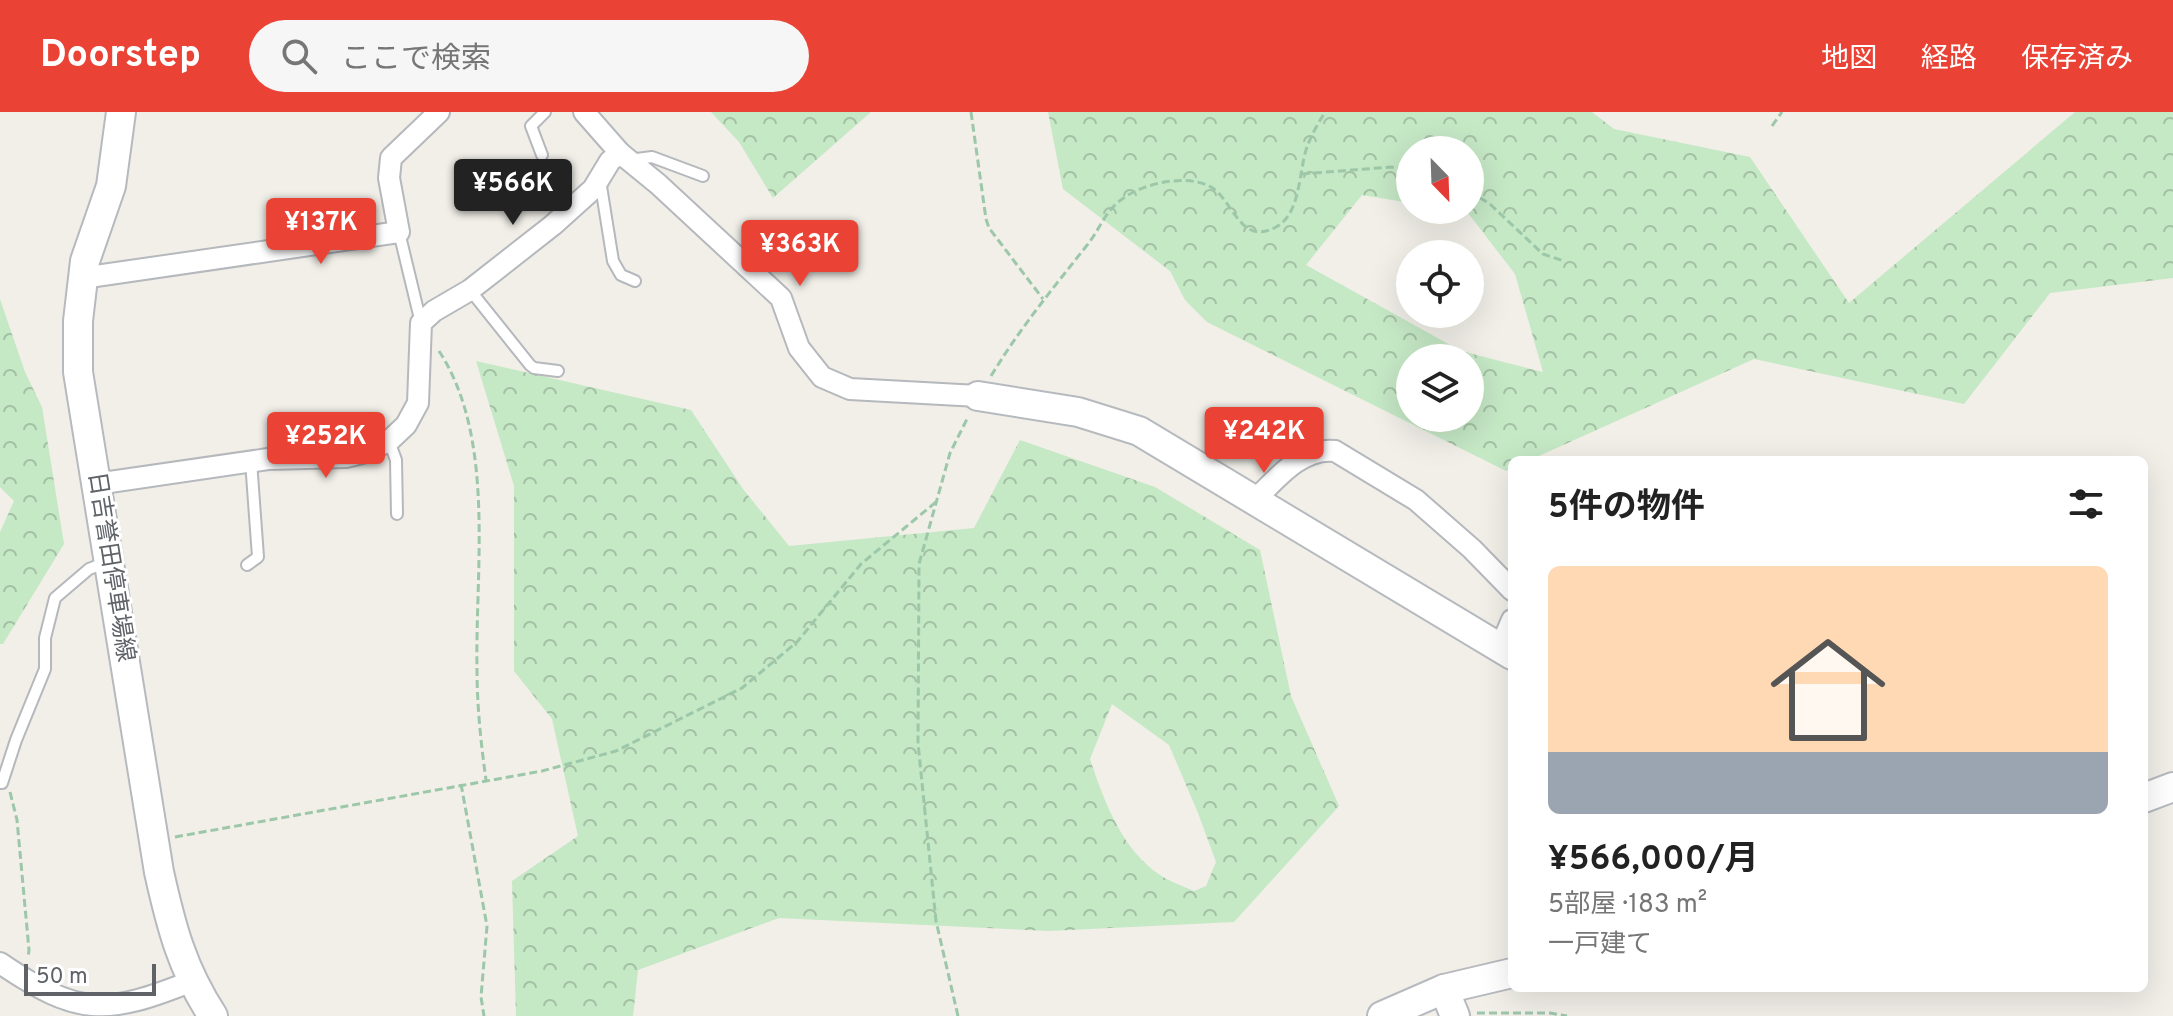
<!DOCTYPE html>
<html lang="ja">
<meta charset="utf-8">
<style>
:root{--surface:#fff;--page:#f6f6f6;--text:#222;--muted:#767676;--line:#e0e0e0;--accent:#ea4335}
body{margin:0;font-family:Overpass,"Noto Sans JP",sans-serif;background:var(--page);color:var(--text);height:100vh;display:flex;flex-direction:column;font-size:30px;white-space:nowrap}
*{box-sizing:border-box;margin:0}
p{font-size:26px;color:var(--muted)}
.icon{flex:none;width:44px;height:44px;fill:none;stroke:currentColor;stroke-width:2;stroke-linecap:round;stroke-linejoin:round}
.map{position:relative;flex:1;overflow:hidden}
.panel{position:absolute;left:1508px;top:344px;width:640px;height:536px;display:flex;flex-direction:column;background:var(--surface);border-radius:12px;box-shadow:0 8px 32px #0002}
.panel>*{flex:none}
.needle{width:52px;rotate:157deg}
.fabs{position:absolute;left:1396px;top:24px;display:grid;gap:16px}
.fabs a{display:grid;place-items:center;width:88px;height:88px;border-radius:50%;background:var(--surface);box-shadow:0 8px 32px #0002;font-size:40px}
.scale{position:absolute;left:24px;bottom:20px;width:132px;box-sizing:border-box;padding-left:8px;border:4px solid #5f6368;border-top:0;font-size:22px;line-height:28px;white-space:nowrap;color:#5f6368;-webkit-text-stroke:6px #fff;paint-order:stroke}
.price{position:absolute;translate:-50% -68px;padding:0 18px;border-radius:8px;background:var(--accent);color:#fff;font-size:26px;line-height:52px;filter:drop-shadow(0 2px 4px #0008)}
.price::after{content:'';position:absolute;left:50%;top:48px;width:24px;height:18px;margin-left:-12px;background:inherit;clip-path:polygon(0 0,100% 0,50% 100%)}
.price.selected{background:#222;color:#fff}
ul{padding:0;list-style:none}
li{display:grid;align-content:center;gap:16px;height:424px;padding:0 40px}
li+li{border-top:2px solid var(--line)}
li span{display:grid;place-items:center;height:248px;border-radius:12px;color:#555}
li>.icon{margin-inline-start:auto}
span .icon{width:144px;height:144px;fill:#fffc;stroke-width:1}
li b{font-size:34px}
h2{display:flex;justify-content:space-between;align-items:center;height:96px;padding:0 40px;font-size:34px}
header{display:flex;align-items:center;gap:48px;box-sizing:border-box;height:112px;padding:0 40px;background:var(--accent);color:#fff}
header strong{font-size:38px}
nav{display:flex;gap:44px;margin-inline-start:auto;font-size:28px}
.search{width:560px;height:72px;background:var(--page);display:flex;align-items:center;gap:20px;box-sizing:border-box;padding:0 28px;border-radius:44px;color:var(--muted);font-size:30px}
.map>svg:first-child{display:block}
.forest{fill:url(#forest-crowns);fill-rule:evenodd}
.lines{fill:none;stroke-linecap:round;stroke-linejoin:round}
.lane-casing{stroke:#b5b8bc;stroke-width:14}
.street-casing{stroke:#b5b8bc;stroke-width:24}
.secondary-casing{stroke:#b6babf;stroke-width:32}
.path{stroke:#9cc7a9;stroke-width:3;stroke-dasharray:8 4;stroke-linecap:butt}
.lane{stroke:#fff;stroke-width:10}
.street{stroke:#fff;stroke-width:20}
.secondary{stroke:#fff;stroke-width:28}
.labels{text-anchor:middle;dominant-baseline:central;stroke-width:6;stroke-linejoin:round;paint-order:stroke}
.street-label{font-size:24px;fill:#5f6368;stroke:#fff}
</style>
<header>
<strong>Doorstep</strong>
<div class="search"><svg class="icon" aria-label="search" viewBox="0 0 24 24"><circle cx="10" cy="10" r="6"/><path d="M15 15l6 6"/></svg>ここで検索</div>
<nav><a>地図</a><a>経路</a><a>保存済み</a></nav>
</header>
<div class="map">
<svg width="2173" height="904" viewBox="0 0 2173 904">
<defs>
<pattern id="forest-crowns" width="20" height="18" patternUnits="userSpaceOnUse" patternTransform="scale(2)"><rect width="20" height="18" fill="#c5e8c5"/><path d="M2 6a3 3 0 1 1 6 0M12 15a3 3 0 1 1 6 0" fill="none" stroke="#a3c0a4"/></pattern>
</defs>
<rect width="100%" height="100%" fill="#f1efe8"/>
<g class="forest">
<polygon points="711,0 871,0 773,86 739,30"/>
<path d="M1048,0H1592L1614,17L1750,45L1849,191L2075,0H2173V166L2050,181L1964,292L1754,247L1530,348H1512V356L1506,359L1207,210L1185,188L1170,159L1063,77ZM1410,38H1470V98H1453L1468,101L1515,162L1543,260L1461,239L1306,153L1362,83L1410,91ZM1410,246H1470V306H1410Z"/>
<polygon points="0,187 25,260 42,295 64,432 3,532 0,532 0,420 14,389 0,375"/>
<path d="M476,249L691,298L743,377L789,434L974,416L1020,328L1155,375L1260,438L1291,584L1339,694L1234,810L1049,819L779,806L638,858L633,904H516L512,769L578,724L552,607L514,559V374ZM1112,592L1169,633L1198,701L1216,750L1206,774L1194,779C1183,774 1170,770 1160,763C1122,738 1104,689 1090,647Z"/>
</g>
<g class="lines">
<defs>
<g id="lane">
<polyline points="542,43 531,14 545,0"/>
<polyline points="629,48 652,45 703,64"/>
<polyline points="600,68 613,149 621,163 635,169"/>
<polyline points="399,120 421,211"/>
<polyline points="470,178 530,253 534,256 558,259"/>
<polyline points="389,329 396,348 397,402"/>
<polyline points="247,453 258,445 251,349"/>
<polyline points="0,671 2,671 16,628 45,557 45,526 55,486 89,457 107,450"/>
</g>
<g id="street">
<polyline points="584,0 620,41 658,72 781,186 799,236 822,265 850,277 978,284"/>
<polyline points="82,166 399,120 389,66 391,46 439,0"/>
<polyline points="96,372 268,347 346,345 362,341 389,329 406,313 418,291 421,211 434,199 470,178 553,113 593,77 610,49 620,41"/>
<path d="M1255,388C1277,366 1302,335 1335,339L1416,388L1472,437L1512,478"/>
<polyline points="1500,536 1512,508"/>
<path d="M0,851C78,904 105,904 192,869"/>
</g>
<g id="secondary">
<path d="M121,0L111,74L85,149L78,209V260L159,760C171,814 182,857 213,904"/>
<polyline points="978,284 1078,300 1139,319 1512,543"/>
<polyline points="2144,686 2173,675"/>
<polyline points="1444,877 1455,904"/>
<polyline points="1382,904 1444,877 1512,861"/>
</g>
</defs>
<use href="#lane" class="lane-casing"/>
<use href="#street" class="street-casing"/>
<use href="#secondary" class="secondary-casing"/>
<g class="path">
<polyline points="971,0 986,107 989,116 1043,187"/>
<polyline points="1772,14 1782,0"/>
<polyline points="1302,62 1391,55 1410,58"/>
<polyline points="1470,79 1491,93 1543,142 1564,149"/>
<path d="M439,239C496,326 475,457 477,558C477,594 481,632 486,668"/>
<path d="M991,264C1020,216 1054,175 1088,132C1101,115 1106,97 1125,85C1146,71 1183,63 1207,73C1233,83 1238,136 1276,115C1300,103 1299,61 1306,38C1310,25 1318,12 1325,0"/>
<polyline points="461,672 487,814 481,885 484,904"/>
<polyline points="10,680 17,708 29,838 28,846"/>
<polyline points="175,725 542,659 616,639 742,576 797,530 861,452 936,390"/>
<polyline points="1477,901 1550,901 1567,904"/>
<polyline points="958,904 936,809 918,631 919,452 950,341 968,305"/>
</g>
<use href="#lane" class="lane"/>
<use href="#street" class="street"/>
<use href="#secondary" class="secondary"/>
</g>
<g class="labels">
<g class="street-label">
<text transform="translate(110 455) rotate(81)">日吉誉田停車場線</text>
</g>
</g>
</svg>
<div class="fabs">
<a><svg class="needle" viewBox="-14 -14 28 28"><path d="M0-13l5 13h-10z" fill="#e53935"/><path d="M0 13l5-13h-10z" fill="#767676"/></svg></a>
<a><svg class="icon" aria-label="locate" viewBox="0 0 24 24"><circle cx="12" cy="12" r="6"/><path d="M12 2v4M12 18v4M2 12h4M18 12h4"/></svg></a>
<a><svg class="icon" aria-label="layers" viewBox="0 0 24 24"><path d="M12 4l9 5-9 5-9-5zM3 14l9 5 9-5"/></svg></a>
</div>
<div class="scale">50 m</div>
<b class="price selected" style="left:513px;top:115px">¥566K</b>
<b class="price" style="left:321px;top:154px">¥137K</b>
<b class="price" style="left:800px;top:176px">¥363K</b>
<b class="price" style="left:1264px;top:363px">¥242K</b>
<b class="price" style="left:326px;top:368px">¥252K</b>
<section class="panel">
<h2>5件の物件<svg class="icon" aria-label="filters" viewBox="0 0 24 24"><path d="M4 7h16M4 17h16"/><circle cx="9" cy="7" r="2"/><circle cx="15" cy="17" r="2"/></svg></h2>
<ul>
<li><span style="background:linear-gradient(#ffd9b3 75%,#9aa5b1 0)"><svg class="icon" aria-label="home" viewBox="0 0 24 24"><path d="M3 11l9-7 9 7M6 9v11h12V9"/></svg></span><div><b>¥566,000/月</b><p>5部屋 · 183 m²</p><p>一戸建て</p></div></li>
</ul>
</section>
</div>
